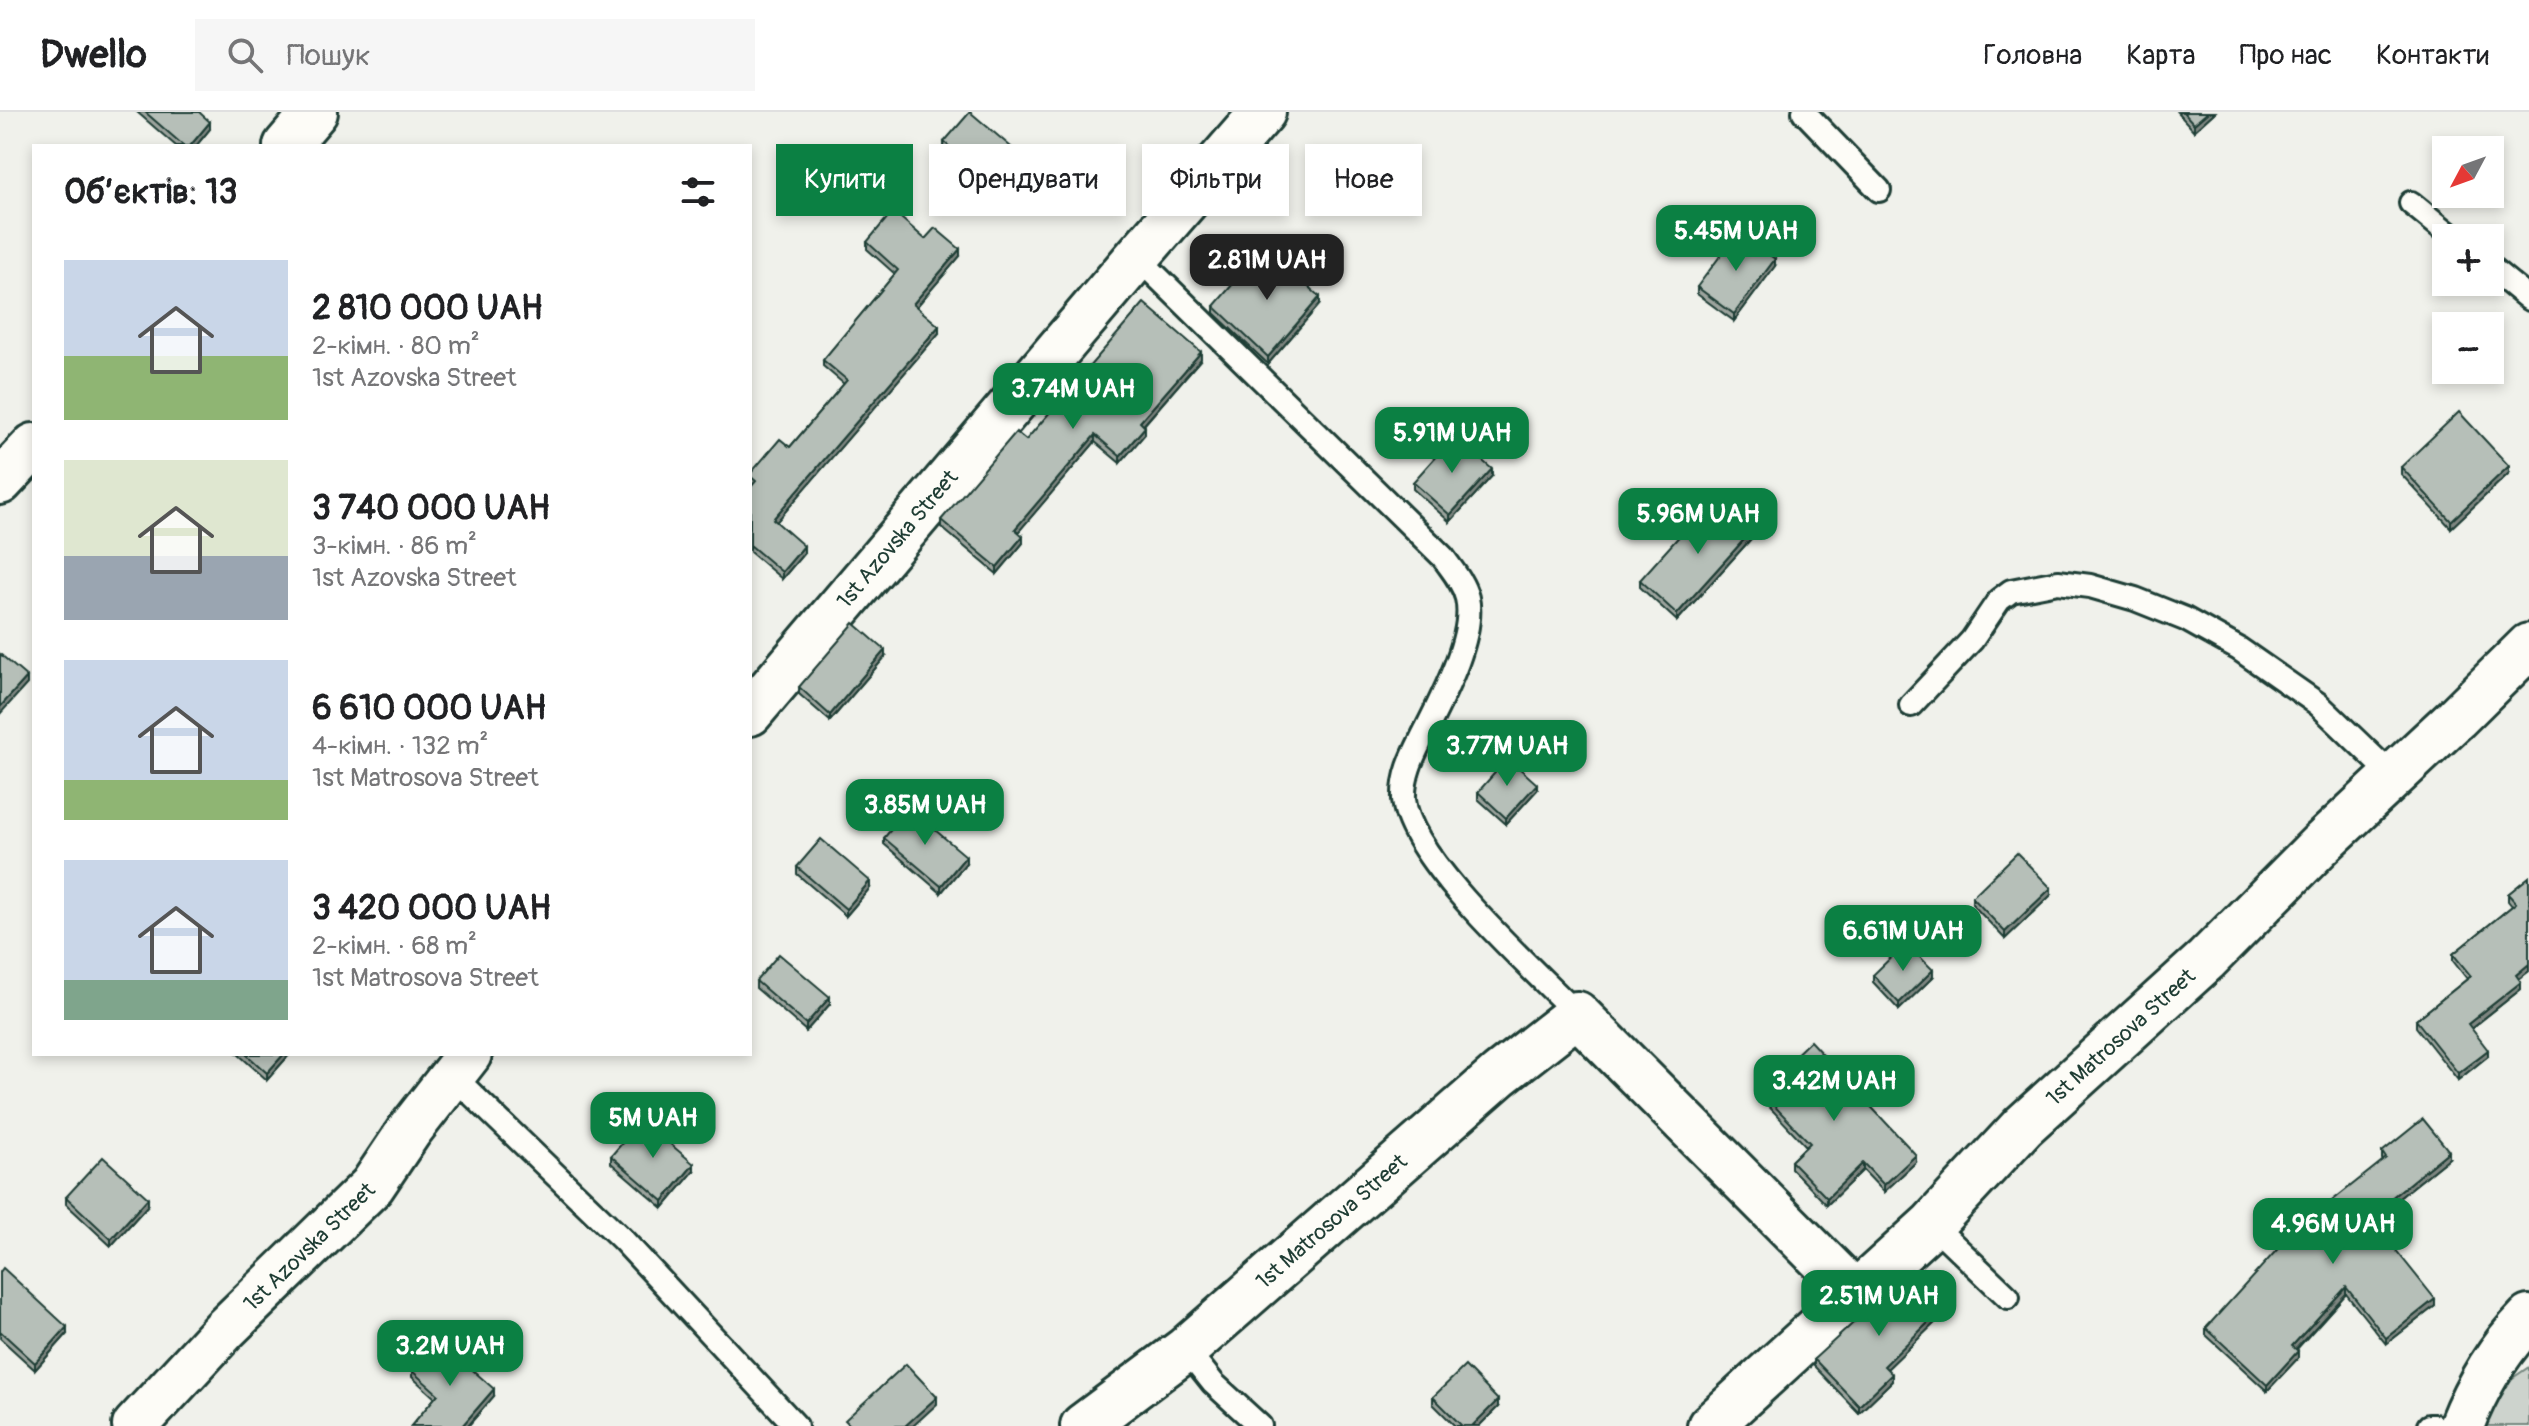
<!DOCTYPE html>
<html lang="uk">
<meta charset="utf-8">
<style>
:root{--surface:#fff;--page:#f6f6f6;--text:#202124;--muted:#757577;--line:#e0e0e0;--accent:#0b8043}
body{margin:0;font-family:Pangolin,sans-serif;background:var(--page);color:var(--text);height:100vh;display:flex;flex-direction:column;font-size:30px;white-space:nowrap}
*{box-sizing:border-box;margin:0}
p{font-size:26px;color:var(--muted)}
.icon{flex:none;width:44px;height:44px;fill:none;stroke:currentColor;stroke-width:2;stroke-linecap:round;stroke-linejoin:round}
.map{position:relative;flex:1;overflow:hidden}
.details{position:absolute;left:32px;top:32px;width:720px;height:912px;display:flex;flex-direction:column;background:var(--surface);border-radius:0px;box-shadow:0 4px 12px #0003}
.details>*{flex:none}
.banner{position:absolute;left:776px;top:32px;width:760px;height:72px;display:flex;gap:16px}
.needle{width:52px;rotate:229deg}
.tools{position:absolute;left:2432px;top:24px;display:grid;gap:16px}
.tools a{display:grid;place-items:center;width:72px;height:72px;border-radius:0px;background:var(--surface);box-shadow:0 4px 12px #0003;font-size:40px}
.price{position:absolute;translate:-50% -68px;padding:0 18px;border-radius:16px;background:var(--accent);color:#fff;font-size:26px;line-height:52px;filter:drop-shadow(0 2px 4px #0008)}
.price::after{content:'';position:absolute;left:50%;top:48px;width:24px;height:18px;margin-left:-12px;background:inherit;clip-path:polygon(0 0,100% 0,50% 100%)}
.price.current{background:#222;color:#fff}
ul{padding:0;list-style:none}
li{display:flex;align-items:center;gap:24px;height:200px;padding:0 32px}
li span{display:grid;place-items:center;flex:none;width:224px;height:160px;border-radius:0px;color:#555}
li>.icon{margin-inline-start:auto}
span .icon{width:96px;height:96px;fill:#fffc;stroke-width:1}
li b{font-size:34px}
h2{display:flex;justify-content:space-between;align-items:center;height:96px;padding:0 32px;font-size:34px}
.pill{padding:0 28px;border-radius:0px;background:var(--surface);box-shadow:0 4px 12px #0003;font-size:28px;line-height:72px}
.pill.current{background:var(--accent);color:#fff}
header{display:flex;align-items:center;gap:48px;box-sizing:border-box;height:112px;padding:0 40px;background:var(--surface);border-bottom:2px solid var(--line)}
header strong{font-size:38px}
nav{display:flex;gap:44px;margin-inline-start:auto;font-size:28px}
.search{width:560px;height:72px;background:var(--page);display:flex;align-items:center;gap:20px;box-sizing:border-box;padding:0 28px;border-radius:0px;color:var(--muted);font-size:30px}
.map>svg:first-child{display:block}
.green{fill:#cdd3cd;stroke:#768880;stroke-width:2}
.lines{fill:none;stroke-linecap:round;stroke-linejoin:round}
.service-casing{stroke:#1f3d34;stroke-width:28}
.minor-casing{stroke:#1f3d34;stroke-width:50}
.service{stroke:#fdfcf7;stroke-width:22}
.minor{stroke:#fdfcf7;stroke-width:44}
.wall{fill:#9da49e;stroke:#1f3d34;stroke-width:2}
.shaded-wall{fill:#7f8681;stroke:#1f3d34;stroke-width:2}
.building{fill:#b6bfb8;stroke:#1f3d34;stroke-width:2}
.labels{text-anchor:middle;dominant-baseline:central;stroke-width:6;stroke-linejoin:round;paint-order:stroke}
.street-label{font-size:22px;fill:#1f3d34;stroke:#fdfcf7}
</style>
<header>
<strong>Dwello</strong>
<div class="search"><svg class="icon" aria-label="search" viewBox="0 0 24 24"><circle cx="10" cy="10" r="6"/><path d="M15 15l6 6"/></svg>Пошук</div>
<nav><a>Головна</a><a>Карта</a><a>Про нас</a><a>Контакти</a></nav>
</header>
<div class="map">
<svg width="2529" height="1314" viewBox="0 0 2529 1314">
<rect width="100%" height="100%" fill="#f0f1eb"/>
<filter id="ink" filterUnits="userSpaceOnUse"><feTurbulence type="fractalNoise" baseFrequency=".0125" numOctaves="2"/><feDisplacementMap in="SourceGraphic" scale="16" xChannelSelector="R" yChannelSelector="G"/><feConvolveMatrix kernelMatrix="1 2 1 2 8 2 1 2 1" color-interpolation-filters="sRGB"/></filter>
<g filter="url(#ink)">
<polygon class="green" points="2529,1255 2529,1314 2420,1314 2474,1292"/>
<g class="lines">
<defs>
<g id="service">
<polyline points="1804,0 1879,78"/>
<polyline points="2411,91 2454,126"/>
<path d="M1137,145L1443,445C1452,458 1463,470 1467,486C1476,524 1440,590 1423,624C1413,644 1403,663 1404,687C1408,746 1534,858 1577,902"/>
<polyline points="2490,155 2529,187"/>
<polyline points="1911,593 1972,528 1999,488 2011,479 2058,470 2090,474 2135,487 2185,507 2239,537 2318,592 2394,665"/>
<polyline points="453,964 623,1128 796,1314"/>
<polyline points="1932,1112 2008,1185"/>
<polyline points="1186,1237 1213,1271 1260,1314"/>
<polyline points="2429,1314 2434,1314"/>
</g>
<g id="minor">
<polyline points="286,34 315,0"/>
<polyline points="0,370 34,334"/>
<path id="s1" d="M750,601L1137,145L1263,0"/>
<path id="s2" d="M135,1314L224,1218L372,1074L409,1019L469,942"/>
<path id="s3" d="M1083,1314L1186,1237L1499,963L1577,902L1855,1181"/>
<path id="s4" d="M1710,1314L1932,1112L2023,1014L2206,848L2320,733L2456,606L2529,534"/>
<path d="M2461,1314C2477,1273 2498,1238 2529,1206"/>
</g>
</defs>
<use href="#service" class="service-casing"/>
<use href="#minor" class="minor-casing"/>
<use href="#service" class="service"/>
<use href="#minor" class="minor"/>
</g>
<g class="wall">
<polygon points="137,0 199,0 210,17 196,34 176,34"/>
<polygon points="2177,0 2215,0 2194,19"/>
<polygon points="944,30 1030,58 1004,88 944,36"/>
<polygon points="925,127 960,144 916,195 939,221 776,410 804,441 782,467 750,440 750,376 753,373 750,371 750,362 790,335 844,272 823,254 823,248 895,162 867,137 867,130"/>
<polygon points="1775,154 1734,209 1697,182 1697,175"/>
<polygon points="1320,192 1268,252 1214,201 1214,194"/>
<polygon points="1201,247 1144,313 1145,322 1120,351 1095,330 1018,420 1023,431 997,462 941,415 941,408 1026,328"/>
<polygon points="2401,355 2509,361 2451,416 2401,362"/>
<polygon points="1492,364 1450,410 1413,377 1413,370"/>
<polygon points="1758,419 1677,509 1640,475 1640,468"/>
<polygon points="885,545 830,609 799,582 799,575"/>
<polygon points="1537,678 1506,712 1478,687 1478,680"/>
<polygon points="884,726 966,751 941,781 884,732"/>
<polygon points="797,755 870,776 846,804 797,762"/>
<polygon points="2529,765 2529,859 2519,867 2521,877 2471,917 2488,944 2458,968 2416,915 2416,908 2467,867 2453,849 2453,842 2512,794 2508,789 2508,782"/>
<polygon points="2051,783 2005,827 1972,792 1972,785"/>
<polygon points="1873,863 1933,865 1899,898 1873,870"/>
<polygon points="756,869 830,892 806,919 756,876"/>
<polygon points="238,942 290,942 267,968"/>
<polygon points="1759,978 1916,1050 1884,1080 1863,1058 1827,1093 1791,1056 1791,1049 1806,1034 1759,984"/>
<polygon points="2382,1040 2449,1046 2377,1104 2396,1135 2394,1136 2435,1194 2386,1232 2346,1182 2296,1238 2298,1246 2267,1279 2206,1223 2206,1216 2383,1049 2382,1047"/>
<polygon points="611,1044 694,1059 663,1096 611,1051"/>
<polygon points="66,1085 148,1093 111,1134 66,1092"/>
<polygon points="0,1160 67,1222 35,1258 0,1226"/>
<polygon points="1945,1201 1887,1257 1892,1269 1859,1301 1814,1254 1814,1247"/>
<polygon points="412,1259 494,1284 468,1314 411,1314 435,1286 412,1265"/>
<polygon points="1433,1285 1498,1295 1479,1314 1455,1314 1433,1292"/>
</g>
<g class="shaded-wall">
<polygon points="2208,0 2215,0 2194,19 2194,12"/>
<polygon points="210,10 210,17 196,34 190,34"/>
<polygon points="1030,51 1030,58 1004,88 1004,81"/>
<polygon points="960,137 960,144 913,199 913,192"/>
<polygon points="1775,147 1775,154 1734,209 1734,202"/>
<polygon points="1320,185 1320,192 1268,252 1268,245"/>
<polygon points="939,214 939,221 773,414 773,407"/>
<polygon points="1201,240 1201,247 1140,317 1140,310"/>
<polygon points="1145,315 1145,322 1120,351 1120,344"/>
<polygon points="1095,323 1095,330 1015,424 1015,417"/>
<polygon points="2509,354 2509,361 2451,416 2451,409"/>
<polygon points="1492,357 1492,364 1450,410 1450,403"/>
<polygon points="1758,412 1758,419 1677,509 1677,502"/>
<polygon points="1023,424 1023,431 997,462 997,455"/>
<polygon points="804,434 804,441 782,467 782,460"/>
<polygon points="885,538 885,545 830,609 830,603"/>
<polygon points="27,565 27,572 0,602 0,595"/>
<polygon points="1537,672 1537,678 1506,712 1506,706"/>
<polygon points="966,744 966,751 941,781 941,774"/>
<polygon points="870,769 870,776 846,804 846,797"/>
<polygon points="2051,776 2051,783 2005,827 2005,820"/>
<polygon points="2529,852 2529,859 2516,869 2516,863"/>
<polygon points="1933,858 1933,865 1899,898 1899,891"/>
<polygon points="2521,870 2521,877 2468,919 2468,912"/>
<polygon points="830,885 830,892 806,919 806,912"/>
<polygon points="2488,938 2488,944 2458,968 2458,961"/>
<polygon points="284,942 290,942 267,968 267,961"/>
<polygon points="2449,1039 2449,1046 2374,1106 2374,1100"/>
<polygon points="1916,1043 1916,1050 1884,1080 1884,1073"/>
<polygon points="1863,1051 1863,1058 1827,1093 1827,1086"/>
<polygon points="694,1052 694,1059 663,1096 663,1089"/>
<polygon points="148,1086 148,1093 111,1134 111,1127"/>
<polygon points="2346,1175 2346,1182 2292,1241 2292,1234"/>
<polygon points="2435,1187 2435,1194 2386,1232 2386,1226"/>
<polygon points="1945,1194 1945,1201 1884,1260 1884,1254"/>
<polygon points="67,1215 67,1222 35,1258 35,1251"/>
<polygon points="2298,1239 2298,1246 2267,1279 2267,1273"/>
<polygon points="1892,1262 1892,1269 1859,1301 1859,1294"/>
<polygon points="494,1277 494,1284 468,1314 462,1314"/>
<polygon points="937,1285 937,1292 913,1314 905,1314"/>
<polygon points="1498,1288 1498,1295 1479,1314 1472,1314"/>
</g>
<g class="building">
<polygon points="145,0 199,0 210,10 190,34 184,34"/>
<polygon points="970,0 1030,51 1004,81 944,30"/>
<polygon points="2183,0 2208,0 2194,12"/>
<polygon points="893,99 925,127 935,116 960,137 913,192 939,214 773,407 804,434 782,460 750,433 750,376 756,369 750,364 750,362 780,327 790,335 847,268 823,248 898,158 867,130"/>
<polygon points="1738,120 1775,147 1734,202 1697,175"/>
<polygon points="1264,136 1320,185 1268,245 1214,194"/>
<polygon points="1144,191 1201,240 1140,310 1145,315 1120,344 1095,323 1015,417 1023,424 997,455 941,408 1016,320 1026,328"/>
<polygon points="2459,300 2509,354 2451,409 2401,355"/>
<polygon points="1454,324 1492,357 1450,403 1413,370"/>
<polygon points="1728,385 1758,412 1677,502 1640,468 1683,420 1691,427"/>
<polygon points="854,511 885,538 830,603 799,575"/>
<polygon points="0,542 27,565 0,595"/>
<polygon points="1508,646 1537,672 1506,706 1478,680"/>
<polygon points="909,696 966,744 941,774 884,726"/>
<polygon points="821,727 870,769 846,797 797,755"/>
<polygon points="2017,741 2051,776 2005,820 1972,785"/>
<polygon points="2529,765 2529,852 2516,863 2521,870 2468,912 2488,938 2458,961 2416,908 2471,864 2453,842 2516,791 2508,782"/>
<polygon points="1906,831 1933,858 1899,891 1873,863"/>
<polygon points="779,842 830,885 806,912 756,869"/>
<polygon points="1810,929 1916,1043 1884,1073 1863,1051 1827,1086 1791,1049 1810,1031 1759,978"/>
<polygon points="246,942 284,942 267,961"/>
<polygon points="2423,1007 2449,1039 2374,1100 2396,1128 2391,1132 2435,1187 2386,1226 2346,1175 2292,1234 2298,1239 2267,1273 2206,1216 2294,1119 2386,1046 2382,1040"/>
<polygon points="642,1008 694,1052 663,1089 611,1044"/>
<polygon points="103,1045 148,1086 111,1127 66,1085"/>
<polygon points="3,1156 67,1215 35,1251 0,1219 0,1160"/>
<polygon points="1911,1158 1945,1194 1884,1254 1892,1262 1859,1294 1814,1247"/>
<polygon points="439,1228 494,1277 462,1314 411,1314 438,1282 412,1259"/>
<polygon points="906,1252 937,1285 905,1314 851,1314 845,1308"/>
<polygon points="1465,1254 1498,1288 1472,1314 1462,1314 1433,1285"/>
</g>
</g>
<g class="labels">
<g class="street-label">
<text stroke="none"><textPath href="#s1" startOffset="228">1st Azovska Street</textPath></text>
<text stroke="none"><textPath href="#s4" startOffset="566">1st Matrosova Street</textPath></text>
<text stroke="none"><textPath href="#s3" startOffset="322">1st Matrosova Street</textPath></text>
<text stroke="none"><textPath href="#s2" startOffset="250">1st Azovska Street</textPath></text>
</g>
</g>
</svg>
<div class="tools">
<a><svg class="needle" viewBox="-14 -14 28 28"><path d="M0-13l5 13h-10z" fill="#e53935"/><path d="M0 13l5-13h-10z" fill="#757577"/></svg></a>
<a>+</a>
<a>−</a>
</div>
<b class="price" style="left:1736px;top:161px">5.45M UAH</b>
<b class="price current" style="left:1267px;top:190px">2.81M UAH</b>
<b class="price" style="left:1073px;top:319px">3.74M UAH</b>
<b class="price" style="left:1452px;top:363px">5.91M UAH</b>
<b class="price" style="left:1698px;top:444px">5.96M UAH</b>
<b class="price" style="left:1507px;top:676px">3.77M UAH</b>
<b class="price" style="left:925px;top:735px">3.85M UAH</b>
<b class="price" style="left:1903px;top:861px">6.61M UAH</b>
<b class="price" style="left:1834px;top:1011px">3.42M UAH</b>
<b class="price" style="left:653px;top:1048px">5M UAH</b>
<b class="price" style="left:2333px;top:1154px">4.96M UAH</b>
<b class="price" style="left:1879px;top:1226px">2.51M UAH</b>
<b class="price" style="left:450px;top:1276px">3.2M UAH</b>
<div class="banner">
<a class="pill current">Купити</a>
<a class="pill">Орендувати</a>
<a class="pill">Фільтри</a>
<a class="pill">Нове</a>
</div>
<section class="details">
<h2>Об’єктів: 13<svg class="icon" aria-label="filters" viewBox="0 0 24 24"><path d="M4 7h16M4 17h16"/><circle cx="9" cy="7" r="2"/><circle cx="15" cy="17" r="2"/></svg></h2>
<ul>
<li><span style="background:linear-gradient(#c9d6e8 60%,#8fb573 0)"><svg class="icon" aria-label="home" viewBox="0 0 24 24"><path d="M3 11l9-7 9 7M6 9v11h12V9"/></svg></span><div><b>2 810 000 UAH</b><p>2-кімн. · 80 m²</p><p>1st Azovska Street</p></div></li>
<li><span style="background:linear-gradient(#dfe7d0 60%,#9aa5b1 0)"><svg class="icon" aria-label="home" viewBox="0 0 24 24"><path d="M3 11l9-7 9 7M6 9v11h12V9"/></svg></span><div><b>3 740 000 UAH</b><p>3-кімн. · 86 m²</p><p>1st Azovska Street</p></div></li>
<li><span style="background:linear-gradient(#c9d6e8 75%,#8fb573 0)"><svg class="icon" aria-label="home" viewBox="0 0 24 24"><path d="M3 11l9-7 9 7M6 9v11h12V9"/></svg></span><div><b>6 610 000 UAH</b><p>4-кімн. · 132 m²</p><p>1st Matrosova Street</p></div></li>
<li><span style="background:linear-gradient(#c9d6e8 75%,#7fa58c 0)"><svg class="icon" aria-label="home" viewBox="0 0 24 24"><path d="M3 11l9-7 9 7M6 9v11h12V9"/></svg></span><div><b>3 420 000 UAH</b><p>2-кімн. · 68 m²</p><p>1st Matrosova Street</p></div></li>
</ul>
</section>
</div>
